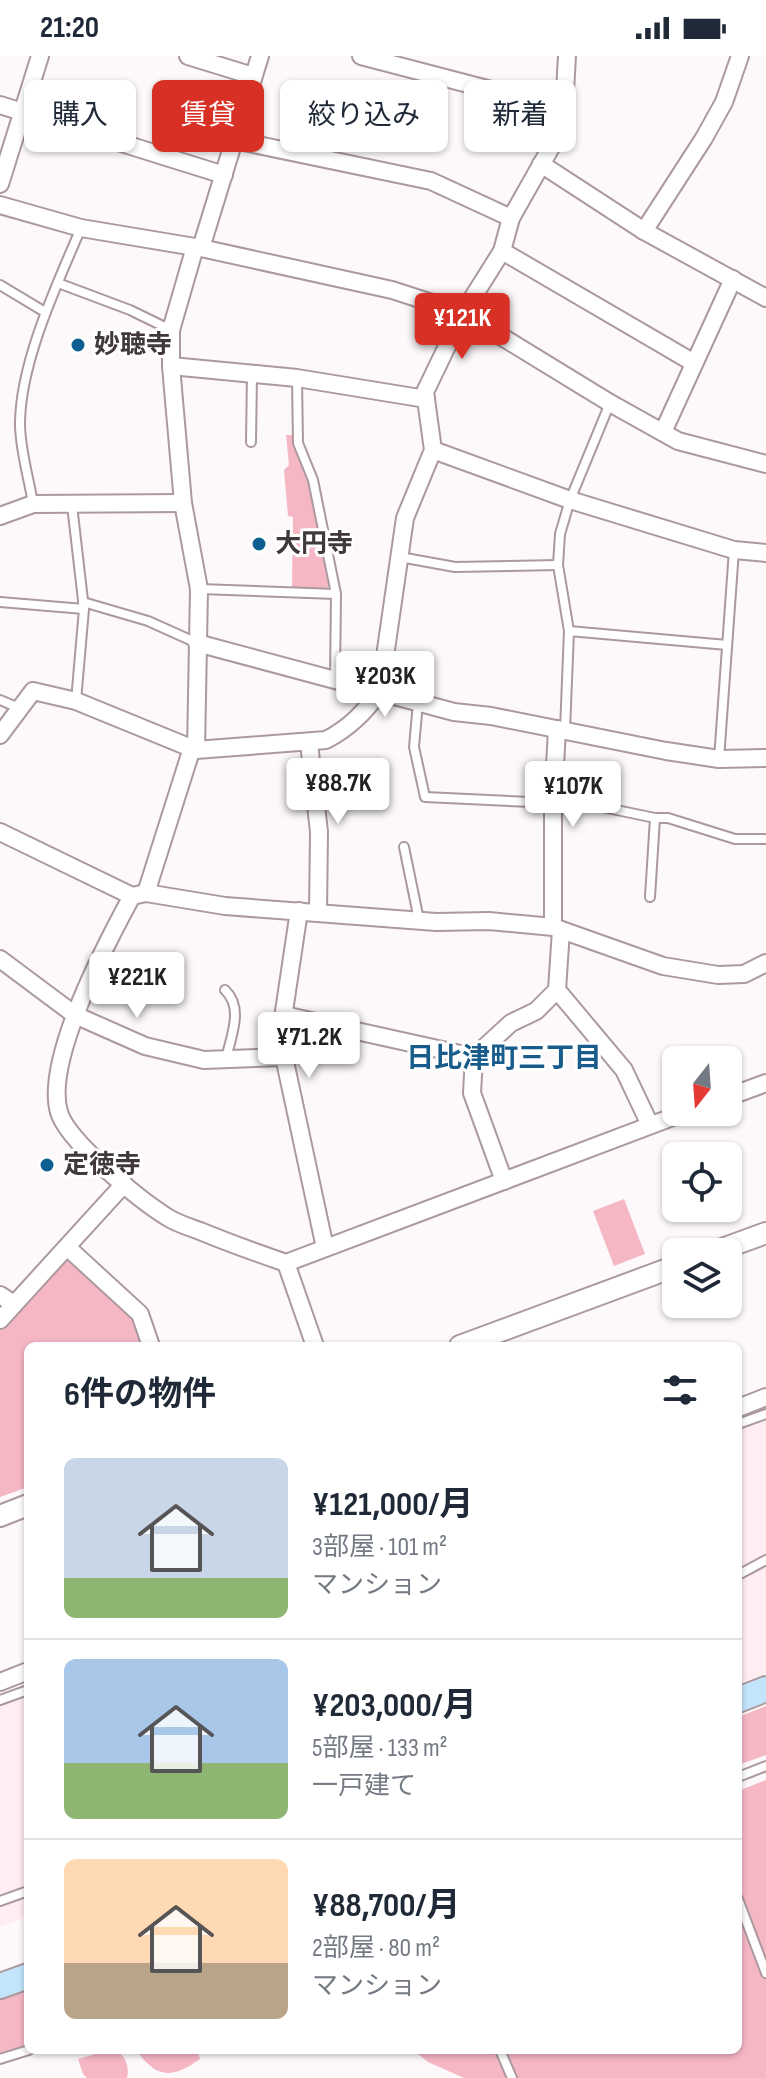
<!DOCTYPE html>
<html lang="ja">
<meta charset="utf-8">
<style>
:root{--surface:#fff;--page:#f6f6f7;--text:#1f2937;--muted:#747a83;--line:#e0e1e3;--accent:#d93025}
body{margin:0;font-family:"Sofia Sans Condensed","Noto Sans JP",sans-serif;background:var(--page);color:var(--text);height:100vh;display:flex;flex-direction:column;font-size:30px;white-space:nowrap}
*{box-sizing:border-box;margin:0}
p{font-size:26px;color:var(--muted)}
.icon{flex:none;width:44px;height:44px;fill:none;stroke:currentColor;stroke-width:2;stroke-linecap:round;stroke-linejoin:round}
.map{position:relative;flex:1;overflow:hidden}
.sheet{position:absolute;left:24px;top:1286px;width:718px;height:712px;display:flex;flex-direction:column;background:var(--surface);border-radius:12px;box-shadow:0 2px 6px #0004}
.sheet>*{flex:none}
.hud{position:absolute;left:24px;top:24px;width:718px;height:72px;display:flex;gap:16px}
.needle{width:52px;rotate:197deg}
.controls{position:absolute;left:662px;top:990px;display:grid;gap:16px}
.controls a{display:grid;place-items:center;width:80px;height:80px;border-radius:12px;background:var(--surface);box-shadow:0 2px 6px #0004;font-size:40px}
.price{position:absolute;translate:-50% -68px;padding:0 18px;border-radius:8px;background:#fff;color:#222;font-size:26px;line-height:52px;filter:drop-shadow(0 2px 4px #0008)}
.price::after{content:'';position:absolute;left:50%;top:48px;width:24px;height:18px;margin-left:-12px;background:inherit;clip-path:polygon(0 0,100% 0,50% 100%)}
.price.current{background:var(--accent);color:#fff}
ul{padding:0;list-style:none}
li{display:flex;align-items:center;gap:24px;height:200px;padding:0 40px}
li+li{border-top:2px solid var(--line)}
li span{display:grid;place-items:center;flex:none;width:224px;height:160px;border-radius:12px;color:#555}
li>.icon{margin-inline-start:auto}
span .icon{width:96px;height:96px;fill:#fffc;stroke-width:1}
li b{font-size:34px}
h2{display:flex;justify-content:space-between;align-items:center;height:96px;padding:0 40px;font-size:34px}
.tag{padding:0 28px;border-radius:12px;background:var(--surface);box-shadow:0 2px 6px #0004;font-size:28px;line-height:72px}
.tag.current{background:var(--accent);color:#fff}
.status{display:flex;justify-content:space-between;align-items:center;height:56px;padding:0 40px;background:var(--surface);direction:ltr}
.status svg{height:22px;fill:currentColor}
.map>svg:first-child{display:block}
.built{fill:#ffedf1}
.green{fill:#f6b7c5}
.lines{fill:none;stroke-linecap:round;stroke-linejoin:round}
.service-casing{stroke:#ab999d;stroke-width:12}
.minor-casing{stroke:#ab999d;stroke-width:20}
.tertiary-casing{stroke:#ab999d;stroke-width:24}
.secondary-casing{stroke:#ab999d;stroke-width:28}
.service{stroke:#fff;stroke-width:8}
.minor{stroke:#fff;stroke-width:16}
.tertiary{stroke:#fff;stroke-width:20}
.secondary{stroke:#c3e5fc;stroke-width:24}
.poi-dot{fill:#0e5f91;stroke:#fff;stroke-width:3}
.labels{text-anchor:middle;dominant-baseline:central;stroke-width:6;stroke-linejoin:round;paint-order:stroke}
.poi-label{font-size:26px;font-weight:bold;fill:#40383a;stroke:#fff;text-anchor:start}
.neighbourhood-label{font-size:28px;font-weight:bold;fill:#185c8b;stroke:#fff}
</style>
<div class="status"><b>21:20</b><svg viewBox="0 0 49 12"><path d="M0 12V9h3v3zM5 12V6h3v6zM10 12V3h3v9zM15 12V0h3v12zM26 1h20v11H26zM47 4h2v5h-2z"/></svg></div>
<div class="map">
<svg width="766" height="2022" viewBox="0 0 766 2022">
<rect width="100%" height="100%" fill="#fdf9fa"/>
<g class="built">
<polygon points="766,1348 766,1617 738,1629 738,1359"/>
<polygon points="28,1632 28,1860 0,1871 0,1643"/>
</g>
<g class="green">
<polygon points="286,379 293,379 294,392 308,427 329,526 327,533 292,532 293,461 288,460 284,414 289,409"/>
<polygon points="624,1143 645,1198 614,1210 593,1155"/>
<polygon points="67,1201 134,1261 144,1290 28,1290 28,1431 0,1441 0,1275"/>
<polygon points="766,1650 766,1699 738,1709 738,1661"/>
<polygon points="766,1724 766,2022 464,2022 428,2006 413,1994 738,1994 738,1735"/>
<polygon points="28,1932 28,1991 0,1998 0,1943"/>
<path d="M109,1994C124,1994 130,2009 127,2022H87L83,2018L78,2003Z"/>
<path d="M138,1994H197L200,2003C184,2014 171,2022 154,2013C146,2006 142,2004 138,1994Z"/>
</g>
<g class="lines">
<defs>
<g id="service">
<polyline points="58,227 130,254 171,274"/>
<polyline points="0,229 45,256"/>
<polyline points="297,323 298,387 313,424 336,538 335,624"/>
<polyline points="251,386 252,318"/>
<path d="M33,448C29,422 20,394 20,368C20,307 57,228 81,172"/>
<polyline points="72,449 84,553 76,645"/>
<polyline points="400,501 455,511 558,509"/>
<polyline points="200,533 336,538"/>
<polyline points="0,546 84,553"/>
<polyline points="83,546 148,565 197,587"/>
<polyline points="569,575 727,589"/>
<polyline points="0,644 19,652"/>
<polyline points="418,646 414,691 425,741 553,747"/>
<polyline points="565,674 569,575 558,509 560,478 570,444 610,347"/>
<polyline points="719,703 734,494"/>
<polyline points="554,741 655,762 668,762 735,783 766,783"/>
<polyline points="404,791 419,864"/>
<polyline points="650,841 655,762"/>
<path d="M225,934C244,952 231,980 226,1003"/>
<polyline points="738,1368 766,1358"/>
<polyline points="738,1519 766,1504"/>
<polyline points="0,1644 28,1634"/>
<polyline points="738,1721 766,1710"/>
<polyline points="738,1843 766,1917"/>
<polyline points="0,1845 28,1835"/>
<polyline points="500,1994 512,2022"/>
<polyline points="0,2003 29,1994"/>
</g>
<g id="minor">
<polyline points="188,0 253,20"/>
<polyline points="361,0 564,53"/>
<polyline points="0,49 224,119"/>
<polyline points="234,84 431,125 511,162"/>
<polyline points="541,108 644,175 766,242"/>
<polyline points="0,128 40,0"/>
<polyline points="0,149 81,172 201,192 392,234 463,257 610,347 678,385 766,408"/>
<polyline points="644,175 704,82 724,46 740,0"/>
<polyline points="195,191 171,274 171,310 183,447 199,533 196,694"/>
<polyline points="201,192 260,0"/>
<polyline points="502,195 694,307"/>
<polyline points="171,310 297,322 426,343"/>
<polyline points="663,376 733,223"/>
<polyline points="433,394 570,444 734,494 766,497"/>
<polyline points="0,460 33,448 183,447"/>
<polyline points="197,587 454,656 491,660 666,695 719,703 766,702"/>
<path d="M0,679L33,635L76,645L196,694L326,684C349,672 364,657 380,635L405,462L433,394L425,336L463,257L502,195L511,162L554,86L564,53L567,0"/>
<polyline points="309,687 319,776 318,856"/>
<polyline points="0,776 132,840 146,837 225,850 436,866 489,865 553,871 663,910 718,919 744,918 766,907"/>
<polyline points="146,837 192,692"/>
<path d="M132,840C107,886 44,1004 59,1056C67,1085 140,1144 167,1161C176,1167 189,1171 200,1175C229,1187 257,1197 286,1207L686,1056"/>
<polyline points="299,855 280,982 325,1192"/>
<polyline points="553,871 553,747 557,673"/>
<polyline points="0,903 75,959 145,990 204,1004 283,1001"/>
<polyline points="557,934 624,1014 650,1069"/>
<polyline points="284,959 474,1001"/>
<polyline points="728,1041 766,1027"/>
<polyline points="504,1125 472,1037 474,1001 511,967 536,955 557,934 561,874"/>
<polyline points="67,1191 140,1258 151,1290"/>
<polyline points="286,1207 315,1290"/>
<polyline points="0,1239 14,1248"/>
<polyline points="0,1264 124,1128"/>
<polyline points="738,1352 766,1341"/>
<polyline points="0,1626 28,1615"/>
</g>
<g id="tertiary">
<polyline points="714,1196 766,1177"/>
<polyline points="460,1290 676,1210"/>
<polyline points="0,1460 28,1449"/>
</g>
<g id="secondary">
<polyline points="738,1644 766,1633"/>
<polyline points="0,1930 28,1920"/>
</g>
</defs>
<use href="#service" class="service-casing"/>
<use href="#minor" class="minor-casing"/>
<use href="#tertiary" class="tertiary-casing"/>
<use href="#secondary" class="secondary-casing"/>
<use href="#service" class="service"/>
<use href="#minor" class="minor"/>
<use href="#tertiary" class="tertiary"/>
<use href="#secondary" class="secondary"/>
</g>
<g class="poi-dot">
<circle cx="78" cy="289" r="8"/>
<circle cx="259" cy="488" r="8"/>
<circle cx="47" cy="1109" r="8"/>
</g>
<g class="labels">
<g class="poi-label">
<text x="94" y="289">妙聴寺</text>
<text x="275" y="488">大円寺</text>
<text x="63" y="1109">定徳寺</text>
</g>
<g class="neighbourhood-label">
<text x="504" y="1002">日比津町三丁目</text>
</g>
</g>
</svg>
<div class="controls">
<a><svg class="needle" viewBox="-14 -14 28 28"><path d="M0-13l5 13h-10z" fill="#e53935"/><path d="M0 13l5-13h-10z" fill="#747a83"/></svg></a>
<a><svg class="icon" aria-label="locate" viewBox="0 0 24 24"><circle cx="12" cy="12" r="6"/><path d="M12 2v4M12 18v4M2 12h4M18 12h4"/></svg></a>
<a><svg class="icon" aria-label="layers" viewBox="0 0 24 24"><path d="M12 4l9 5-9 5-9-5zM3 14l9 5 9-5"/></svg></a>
</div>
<b class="price current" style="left:462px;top:305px">¥121K</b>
<b class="price" style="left:385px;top:663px">¥203K</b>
<b class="price" style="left:338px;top:770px">¥88.7K</b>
<b class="price" style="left:573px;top:773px">¥107K</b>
<b class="price" style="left:137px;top:964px">¥221K</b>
<b class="price" style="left:309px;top:1024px">¥71.2K</b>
<div class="hud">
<a class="tag">購入</a>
<a class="tag current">賃貸</a>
<a class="tag">絞り込み</a>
<a class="tag">新着</a>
</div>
<section class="sheet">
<h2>6件の物件<svg class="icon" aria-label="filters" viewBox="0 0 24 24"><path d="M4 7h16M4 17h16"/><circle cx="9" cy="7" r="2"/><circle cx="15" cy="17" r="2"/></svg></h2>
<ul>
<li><span style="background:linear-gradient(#c9d6e8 75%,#8fb573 0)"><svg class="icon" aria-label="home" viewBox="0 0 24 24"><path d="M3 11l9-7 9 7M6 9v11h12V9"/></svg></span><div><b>¥121,000/月</b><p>3部屋 · 101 m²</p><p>マンション</p></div></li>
<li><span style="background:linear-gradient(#a9c7e8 65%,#8fb573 0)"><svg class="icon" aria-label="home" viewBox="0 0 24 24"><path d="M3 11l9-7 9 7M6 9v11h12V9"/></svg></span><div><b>¥203,000/月</b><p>5部屋 · 133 m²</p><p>一戸建て</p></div></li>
<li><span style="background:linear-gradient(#ffd9b3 65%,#b9a48a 0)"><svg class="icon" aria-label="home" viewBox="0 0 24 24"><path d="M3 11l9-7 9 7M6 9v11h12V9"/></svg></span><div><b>¥88,700/月</b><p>2部屋 · 80 m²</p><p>マンション</p></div></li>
</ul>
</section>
</div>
